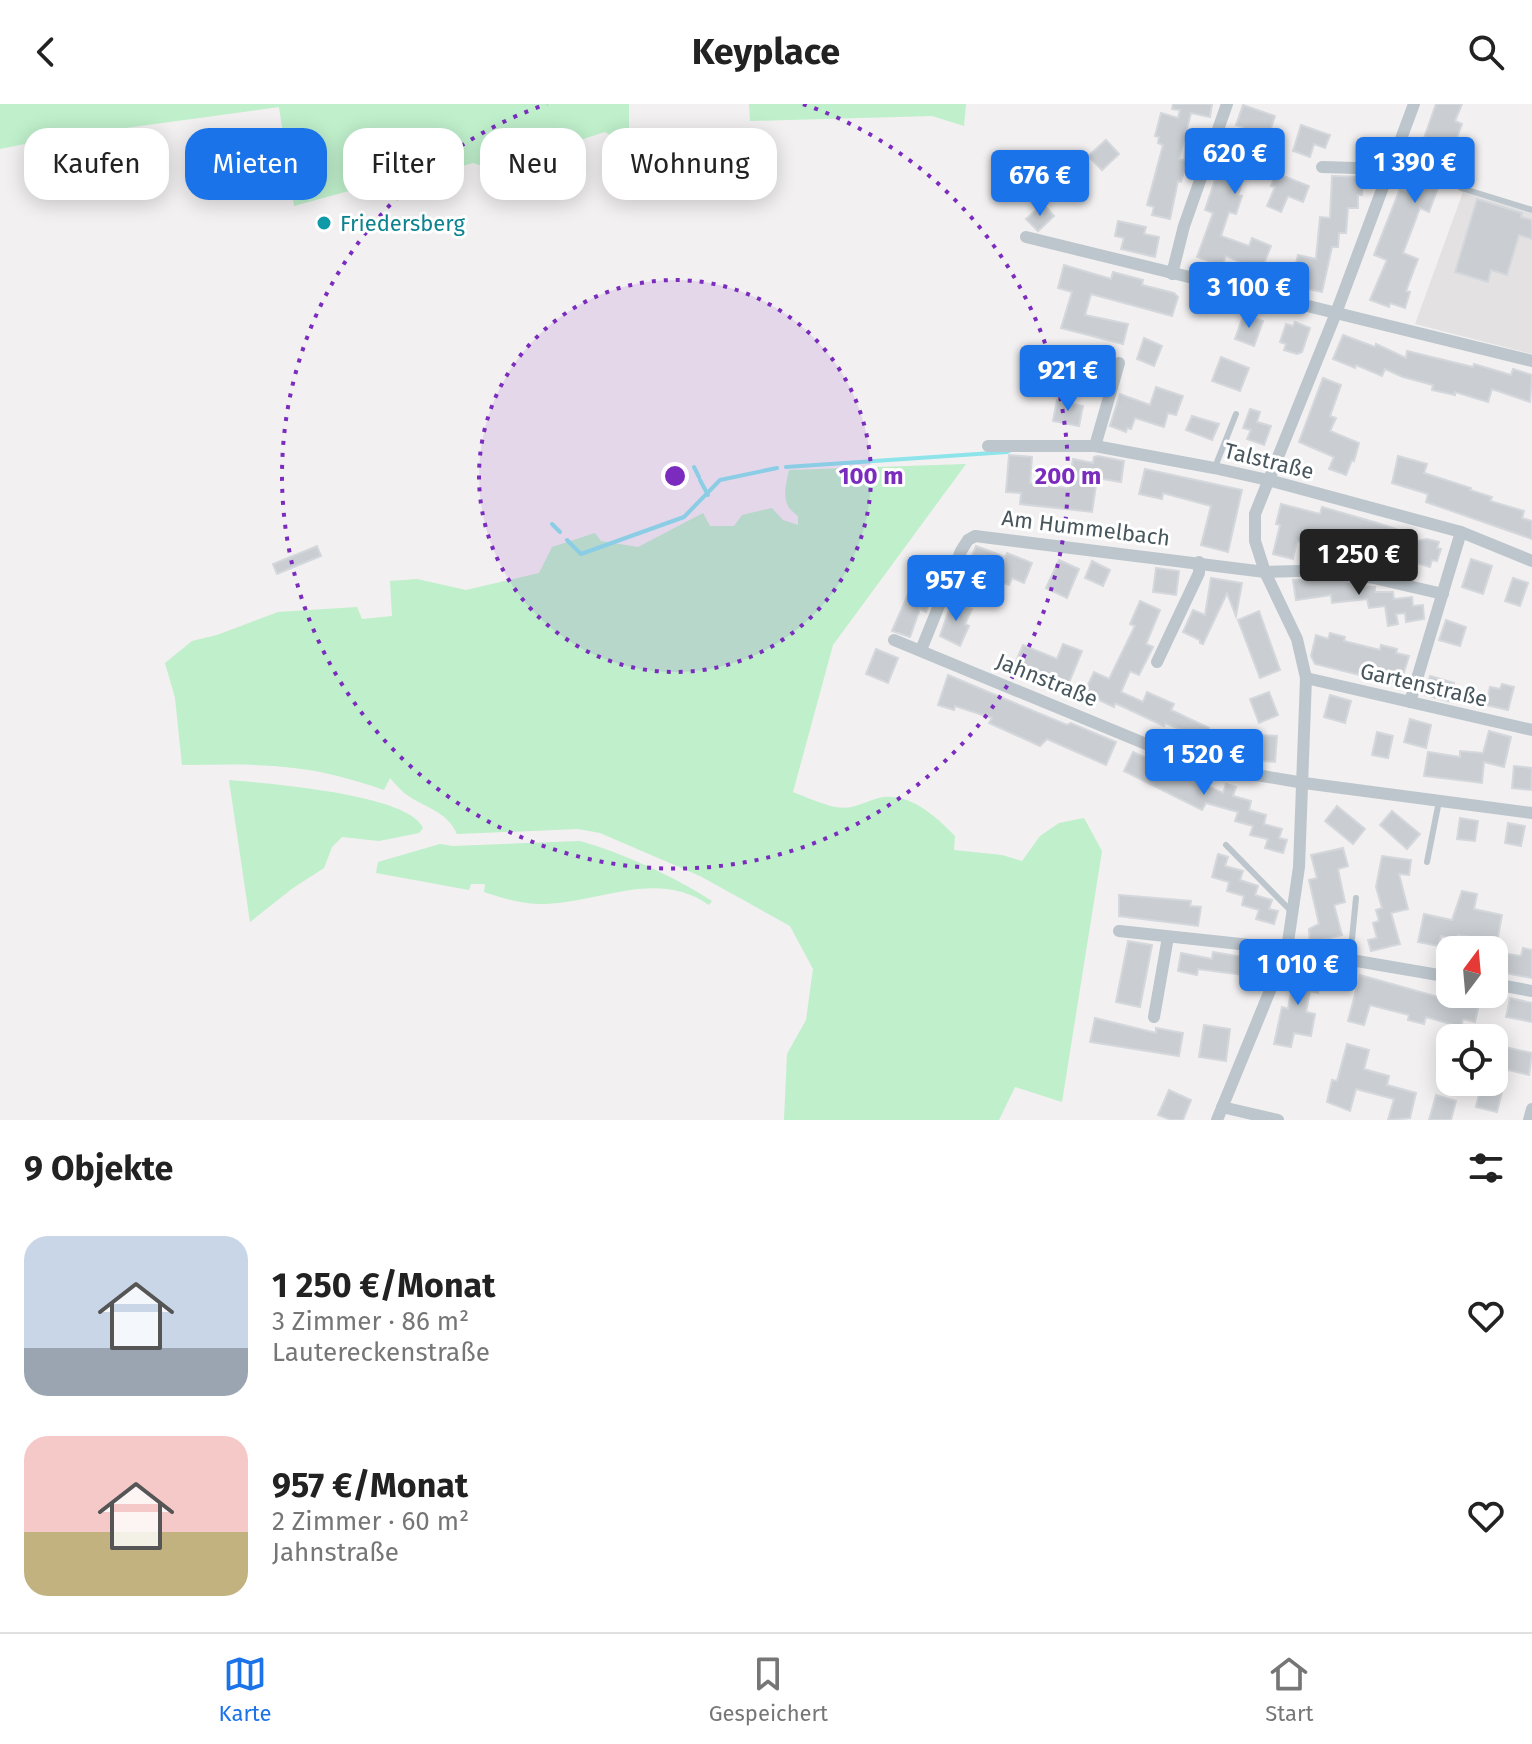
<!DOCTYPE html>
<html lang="de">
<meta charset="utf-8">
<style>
:root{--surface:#fff;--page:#f6f6f6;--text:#222;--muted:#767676;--line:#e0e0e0;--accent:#1a73e8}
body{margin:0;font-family:"Fira Sans",sans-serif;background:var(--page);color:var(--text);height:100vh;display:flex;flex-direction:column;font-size:30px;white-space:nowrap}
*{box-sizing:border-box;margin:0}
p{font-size:26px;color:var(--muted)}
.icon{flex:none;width:44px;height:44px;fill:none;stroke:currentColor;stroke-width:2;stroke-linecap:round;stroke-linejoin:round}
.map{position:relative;height:1016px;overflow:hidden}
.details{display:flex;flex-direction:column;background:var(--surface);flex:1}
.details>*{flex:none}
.banner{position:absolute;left:24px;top:24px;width:800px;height:72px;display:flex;gap:16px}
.needle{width:52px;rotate:16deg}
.tools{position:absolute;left:1436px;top:832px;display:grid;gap:16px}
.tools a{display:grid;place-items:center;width:72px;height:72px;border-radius:16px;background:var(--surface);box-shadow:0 4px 20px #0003;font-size:40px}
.price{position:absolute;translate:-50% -68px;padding:0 18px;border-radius:8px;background:var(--accent);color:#fff;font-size:26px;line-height:52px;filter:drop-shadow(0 2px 4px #0008)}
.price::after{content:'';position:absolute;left:50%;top:48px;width:24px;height:18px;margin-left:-12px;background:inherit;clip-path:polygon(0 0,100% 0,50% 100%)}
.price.current{background:#222;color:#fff}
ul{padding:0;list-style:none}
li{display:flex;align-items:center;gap:24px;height:200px;padding:0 24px}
li span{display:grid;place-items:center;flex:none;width:224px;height:160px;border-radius:24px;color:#555}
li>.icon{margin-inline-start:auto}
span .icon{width:96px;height:96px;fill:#fffc;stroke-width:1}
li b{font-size:34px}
h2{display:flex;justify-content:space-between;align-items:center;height:96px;padding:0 24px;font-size:34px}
.chip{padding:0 28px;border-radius:24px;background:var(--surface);box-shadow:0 4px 20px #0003;font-size:28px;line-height:72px}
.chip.current{background:var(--accent);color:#fff}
header{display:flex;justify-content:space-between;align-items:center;height:104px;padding:0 24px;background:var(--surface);font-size:36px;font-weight:700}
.tabs{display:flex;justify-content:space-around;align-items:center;height:112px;border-top:2px solid var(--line);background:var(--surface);font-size:22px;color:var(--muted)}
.tabs a{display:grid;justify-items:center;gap:4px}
.tabs .current{color:var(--accent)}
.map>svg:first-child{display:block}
.education{fill:#e3e1e2}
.green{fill:#bfefcb}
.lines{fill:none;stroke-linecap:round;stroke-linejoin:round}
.stream{stroke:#8de4eb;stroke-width:4}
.building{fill:#caced2;stroke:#d4d7db;stroke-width:2}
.lane{stroke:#bcc6cc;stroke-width:6}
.street{stroke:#bcc6cc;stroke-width:12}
.ring{fill:none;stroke:#7b2cbf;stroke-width:4;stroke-dasharray:4 8}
.culture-dot{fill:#0f9aa8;stroke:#fff;stroke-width:3}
.labels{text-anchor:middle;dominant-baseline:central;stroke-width:6;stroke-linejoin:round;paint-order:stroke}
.culture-label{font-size:22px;fill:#0d838f;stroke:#fff;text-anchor:start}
.street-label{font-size:22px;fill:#48565d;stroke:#fff}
.centre{fill:#7b2cbf;stroke:#fff;stroke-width:4}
.ring-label{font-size:24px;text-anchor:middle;font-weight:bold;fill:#7b2cbf;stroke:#fff;stroke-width:6;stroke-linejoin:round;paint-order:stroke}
</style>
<header><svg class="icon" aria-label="back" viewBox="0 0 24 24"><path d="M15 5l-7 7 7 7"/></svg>Keyplace<svg class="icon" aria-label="search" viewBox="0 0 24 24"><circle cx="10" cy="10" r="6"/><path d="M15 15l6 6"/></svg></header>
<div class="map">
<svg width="1532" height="1016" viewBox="0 0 1532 1016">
<rect width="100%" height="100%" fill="#f2f0f0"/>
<polygon class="education" points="1463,88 1532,109 1532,250 1415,220"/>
<g class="green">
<polygon points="0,0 629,0 629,42 605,28 577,37 564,60 552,68 532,72 501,68 473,59 433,70 385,77 294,102 279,3 59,33 0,45"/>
<polygon points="749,0 966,0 964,22 932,12 750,17"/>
<path d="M966,360L833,541L793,688C806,693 821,700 835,703C856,707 867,695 884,693C913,691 936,713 955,732L954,746L1002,751L1022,757L1040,732L1059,719L1084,714L1102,747L1062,998L1015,983L999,1016H784L787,950L806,916L813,865L790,822L700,772L600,729L578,725L457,730C447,708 429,705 410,693C402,688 396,681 390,674L384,686C355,676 324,667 294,664C257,659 219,661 182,661L175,594L165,559L192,537L217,531L278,508L357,503L362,515L392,512L390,477L417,475L466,486L539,469L552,443L595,429L601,437L638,443L703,409L710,422H734L742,411L772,404L783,416L798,421V412C780,400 785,385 789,366Z"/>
<path d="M229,676C264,679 410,690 423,724L419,729L379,737L342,733L332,743L324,764L293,784L250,818Z"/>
<path d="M580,737C623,749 675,773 712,797L709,801C658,765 601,798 545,800C526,801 502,794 484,788L485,780H471L469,786L376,769L378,758L440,740L453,742Z"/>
</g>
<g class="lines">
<g class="stream">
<polyline points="694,363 699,373"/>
<polyline points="786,363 1007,348 1011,346"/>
<polyline points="700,376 708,391"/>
<polyline points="552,420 560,428"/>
<polyline points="567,436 581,450 684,413 720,376 777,364"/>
</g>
</g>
<g class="building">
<polygon points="1173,0 1212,0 1210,13 1191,9 1179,55 1187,57 1181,78 1178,77 1170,115 1152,111 1154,103 1147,101 1163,41 1158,39 1159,33 1155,32 1161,9 1178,14 1180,6 1172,5"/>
<polygon points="1436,0 1462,0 1455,17 1462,20 1429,108 1420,104 1403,149 1418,155 1406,187 1410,188 1405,204 1390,199 1389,203 1370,196 1387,156 1374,151 1400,85 1406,87 1414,65 1408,63 1412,52 1417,54"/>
<polygon points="1243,1 1275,12 1268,33 1259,30 1254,40 1238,91 1242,92 1236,110 1229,108 1221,132 1249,142 1252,134 1271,142 1261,167 1226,152 1222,162 1197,153 1213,109 1205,106 1225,46 1234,48 1243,23 1236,21"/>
<polygon points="1301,21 1330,31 1325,44 1314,40 1310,53 1293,47"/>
<polygon points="1106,36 1119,50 1102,66 1088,52"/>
<polygon points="1276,69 1309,82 1303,98 1288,92 1281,108 1267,102 1275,83 1271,82"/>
<polygon points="1332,72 1363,73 1362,91 1358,91 1358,104 1348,104 1346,129 1339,129 1338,143 1332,143 1322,188 1291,181 1298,151 1316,155 1320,113 1330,114"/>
<polygon points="1477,95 1522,109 1521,113 1532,116 1532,135 1519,131 1507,171 1491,166 1488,178 1455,168"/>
<polygon points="1043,100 1054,112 1038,127 1026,115"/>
<polygon points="1118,117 1146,123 1144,130 1159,133 1155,153 1121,145 1124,134 1115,132"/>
<polygon points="1064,161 1111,175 1113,168 1143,176 1142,181 1174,189 1178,193 1172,212 1091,190 1085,211 1128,220 1123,240 1061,224 1072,188 1058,184"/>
<polygon points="1244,210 1263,217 1254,242 1235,235"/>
<polygon points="1295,218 1310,224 1302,248 1297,250 1284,246 1286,240 1280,238 1286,220 1293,222"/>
<polygon points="1343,231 1375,243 1376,240 1406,254 1407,247 1473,263 1474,260 1511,271 1513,265 1532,271 1530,298 1492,285 1488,298 1455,288 1455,291 1432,286 1433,281 1403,273 1385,265 1382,272 1356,261 1355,264 1333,255"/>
<polygon points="1144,234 1162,242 1154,262 1137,255"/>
<polygon points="1221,253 1249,264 1240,287 1212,277"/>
<polygon points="1073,258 1099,264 1094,290 1080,287 1081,281 1068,278"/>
<polygon points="1323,274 1341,281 1330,312 1336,314 1330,327 1359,339 1354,357 1352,356 1346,371 1329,365 1334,353 1299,338"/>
<polygon points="1156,283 1183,292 1176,311 1168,309 1164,323 1135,314 1131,325 1127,324 1126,328 1110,322 1120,290 1150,301"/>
<polygon points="1057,296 1083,302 1079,322 1053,317"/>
<polygon points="1250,305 1260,308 1257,318 1271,322 1264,341 1247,335 1251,326 1243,324"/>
<polygon points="1192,312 1219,320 1212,336 1186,326"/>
<polygon points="1009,351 1032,353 1030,379 1068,384 1073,355 1093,359 1094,353 1098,352 1124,357 1121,378 1097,374 1092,408 1020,400 1021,389 1006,388"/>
<polygon points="1398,352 1427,360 1424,369 1471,384 1470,386 1492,393 1490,397 1524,407 1522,414 1532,417 1532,435 1426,398 1428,390 1392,379"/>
<polygon points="1145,365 1242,386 1228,448 1201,441 1211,402 1163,389 1162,395 1139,390"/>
<polygon points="1281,400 1320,410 1322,403 1374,418 1411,430 1408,439 1427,435 1439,438 1437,444 1441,445 1437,457 1432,456 1430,463 1403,455 1401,462 1361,450 1359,454 1297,437 1293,455 1273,450 1280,421 1276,420"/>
<polygon points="317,442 321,452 277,470 273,460"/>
<polygon points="976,442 1005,453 1007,449 1032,459 1024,479 1012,474 1009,481 995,476 997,473 968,462"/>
<polygon points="1471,455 1492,462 1483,490 1462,483"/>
<polygon points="1059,456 1079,465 1067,494 1046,484"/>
<polygon points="1092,457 1110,466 1103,482 1085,474"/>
<polygon points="1156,464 1179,467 1176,491 1153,488"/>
<polygon points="1211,474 1242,479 1236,512 1227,489 1203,540 1200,539 1200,536 1183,528 1193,506 1205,511"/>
<polygon points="1513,474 1528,479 1520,502 1505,497"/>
<polygon points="1338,475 1356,479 1356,482 1375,483 1375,488 1393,488 1394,495 1412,493 1413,502 1423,501 1424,515 1406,518 1405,509 1396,510 1398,520 1388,522 1385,502 1369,504 1367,495 1332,499 1331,491 1296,496 1293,476"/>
<polygon points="913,479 934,487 926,508 920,505 910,533 892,527"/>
<polygon points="952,497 972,505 965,520 969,522 960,542 940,532"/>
<polygon points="1140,497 1160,506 1146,540 1153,543 1139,571 1130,567 1121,588 1143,598 1147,588 1174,600 1171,606 1209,624 1200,642 1182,633 1185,627 1165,619 1164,622 1115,599 1114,603 1084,589 1094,568 1109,575 1135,522 1130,520"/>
<polygon points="1259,507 1280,566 1260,574 1238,516"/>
<polygon points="1446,516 1466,523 1460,542 1439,536"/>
<polygon points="1330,529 1345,533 1344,537 1380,546 1381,541 1397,545 1396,549 1409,552 1400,581 1315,560 1311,552 1316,531 1328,535"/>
<polygon points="1063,540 1082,547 1068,581 1014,562 1023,541 1057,555"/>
<polygon points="876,545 898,554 888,579 866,570"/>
<polygon points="948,571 1067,621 1071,619 1116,638 1106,661 1047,635 1040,642 989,619 992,614 955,602 954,606 938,601"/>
<polygon points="1430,572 1454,579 1448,597 1425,591"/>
<polygon points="1502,580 1514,583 1508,606 1486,601 1490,583 1500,585"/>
<polygon points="1269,588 1278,611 1259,619 1250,595"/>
<polygon points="1330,591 1351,597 1345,619 1324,613"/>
<polygon points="1410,615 1431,621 1426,644 1404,638"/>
<polygon points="1489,627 1511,633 1504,663 1484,658 1482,679 1424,672 1428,648 1460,653 1460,647 1483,649"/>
<polygon points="1377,628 1393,632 1388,654 1372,651"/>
<polygon points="1259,631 1277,632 1275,658 1256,656"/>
<polygon points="1133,648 1223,689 1226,680 1236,683 1233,692 1251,697 1249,706 1266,711 1264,720 1282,725 1279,734 1287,736 1283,749 1265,744 1268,735 1250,731 1253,722 1235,717 1238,708 1206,699 1202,706 1124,667"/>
<polygon points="1514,662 1532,664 1531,686 1512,684"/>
<polygon points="1337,702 1365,725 1353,740 1325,717"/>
<polygon points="1392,707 1420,730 1407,745 1380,721"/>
<polygon points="1460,714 1478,717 1475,737 1457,735"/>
<polygon points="1508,719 1525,722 1521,742 1505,739"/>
<polygon points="1343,744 1348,762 1338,765 1345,798 1334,801 1342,831 1310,839 1309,825 1319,820 1309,776 1317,774 1311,751"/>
<polygon points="1218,750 1228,753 1225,762 1243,767 1240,776 1258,782 1255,791 1272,796 1269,805 1278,807 1274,820 1256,815 1259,806 1242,801 1244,792 1227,787 1229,778 1212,773"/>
<polygon points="1382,752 1411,756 1409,771 1399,770 1408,805 1391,809 1400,840 1371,847 1368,836 1377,834 1373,819 1379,817 1376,806 1382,804 1376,783"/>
<polygon points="1462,787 1477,790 1474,805 1502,811 1497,838 1458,831 1457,835 1441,832 1439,842 1418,838 1424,810 1452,816"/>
<polygon points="1119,791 1191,797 1190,802 1201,803 1198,822 1119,812"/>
<polygon points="1128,837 1152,841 1140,903 1116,898"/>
<polygon points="1523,844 1532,846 1532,874 1494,867 1494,848 1521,852"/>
<polygon points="1213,848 1261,856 1258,873 1198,865 1197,871 1178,867 1181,849 1212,855"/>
<polygon points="1296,861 1322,866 1318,889 1310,887 1306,908 1315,910 1311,932 1294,929 1291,943 1274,940 1282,903 1288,905"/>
<polygon points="1360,871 1449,896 1450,890 1457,890 1480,896 1475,918 1463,915 1461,923 1426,913 1424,920 1408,916 1409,911 1370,901 1364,921 1348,917"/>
<polygon points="1510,894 1532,899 1532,918 1506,913"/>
<polygon points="1095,914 1156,929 1156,924 1183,929 1179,952 1090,938"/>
<polygon points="1204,921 1230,925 1226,957 1199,953"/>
<polygon points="1347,940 1369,946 1364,965 1389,972 1387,981 1416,989 1410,1014 1388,1016 1394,995 1356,985 1350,1007 1327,998 1332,976 1337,977"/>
<polygon points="1505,943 1532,949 1529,971 1500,964"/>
<polygon points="1482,978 1504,980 1497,1008 1476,1003"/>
<polygon points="1169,986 1191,996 1183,1016 1171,1016 1158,1011"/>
<polygon points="1436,991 1456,997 1451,1016 1429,1016"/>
</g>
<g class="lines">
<g class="lane">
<polyline points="1461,84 1532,106"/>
<polyline points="1092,252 1119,259"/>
<polyline points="1215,363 1236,310"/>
<polyline points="1226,741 1291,807"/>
<polyline points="1427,758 1439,697"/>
<polyline points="1350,855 1356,794"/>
</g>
<g class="street">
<polyline points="1322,63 1388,65"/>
<polyline points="1026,133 1532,257"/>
<polyline points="1172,170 1184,122 1227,0"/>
<polyline points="988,342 1095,342 1214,364 1268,376 1461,428 1532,457"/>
<polyline points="1095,342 1119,259"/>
<polyline points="894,536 1197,661 1304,679 1532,709"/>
<polyline points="921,546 961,447 968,436 975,432 1265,468 1339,466 1443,490"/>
<polyline points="1157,558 1199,469 1199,458"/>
<polyline points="1306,574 1532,626"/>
<polyline points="1410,598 1461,428"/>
<polyline points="1119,827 1287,845 1450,873"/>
<polyline points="1494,880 1532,887"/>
<polyline points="1154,913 1168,833"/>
<polyline points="1222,1003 1278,1016"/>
<polyline points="1217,1016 1287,845 1299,763 1306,574 1297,535 1265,468 1255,437 1255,410 1336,209 1414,0"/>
<polyline points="1529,1016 1532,1005"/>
</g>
</g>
<circle cx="675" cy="372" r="196" fill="#7b2cbf" fill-opacity=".12"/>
<g class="ring">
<circle cx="675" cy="372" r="196"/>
<path d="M803 0A393 393 0 1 1 547 0"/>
</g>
<circle class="culture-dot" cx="324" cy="119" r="8"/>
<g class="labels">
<g class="culture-label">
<text x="340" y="119">Friedersberg</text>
</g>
<g class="street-label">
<text transform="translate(1269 357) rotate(14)">Talstraße</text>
<text transform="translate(1086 424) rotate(7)">Am Hummelbach</text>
<text transform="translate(1047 576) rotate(22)">Jahnstraße</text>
<text transform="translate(1424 581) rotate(13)">Gartenstraße</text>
</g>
</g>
<circle cx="675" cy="372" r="12" class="centre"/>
<g class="ring-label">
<text x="871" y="380">100 m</text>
<text x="1068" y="380">200 m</text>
</g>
</svg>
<div class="tools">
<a><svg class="needle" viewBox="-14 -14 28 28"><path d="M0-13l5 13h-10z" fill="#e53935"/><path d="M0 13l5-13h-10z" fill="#767676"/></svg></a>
<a><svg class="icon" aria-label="locate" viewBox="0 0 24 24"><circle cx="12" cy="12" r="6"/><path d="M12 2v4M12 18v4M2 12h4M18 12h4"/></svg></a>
</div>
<b class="price" style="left:1235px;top:92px">620 €</b>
<b class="price" style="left:1415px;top:101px">1 390 €</b>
<b class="price" style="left:1040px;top:114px">676 €</b>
<b class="price" style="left:1249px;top:226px">3 100 €</b>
<b class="price" style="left:1068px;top:309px">921 €</b>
<b class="price current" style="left:1359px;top:493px">1 250 €</b>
<b class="price" style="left:956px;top:519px">957 €</b>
<b class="price" style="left:1204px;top:693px">1 520 €</b>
<b class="price" style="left:1298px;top:903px">1 010 €</b>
<div class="banner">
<a class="chip">Kaufen</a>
<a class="chip current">Mieten</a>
<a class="chip">Filter</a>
<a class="chip">Neu</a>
<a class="chip">Wohnung</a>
</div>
</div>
<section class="details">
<h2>9 Objekte<svg class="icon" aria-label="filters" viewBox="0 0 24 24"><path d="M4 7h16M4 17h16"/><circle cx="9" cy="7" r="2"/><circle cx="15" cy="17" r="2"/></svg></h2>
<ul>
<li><span style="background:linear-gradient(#c9d6e8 70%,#9aa5b1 0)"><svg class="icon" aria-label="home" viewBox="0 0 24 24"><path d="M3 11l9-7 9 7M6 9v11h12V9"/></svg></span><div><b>1 250 €/Monat</b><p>3 Zimmer · 86 m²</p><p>Lautereckenstraße</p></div><svg class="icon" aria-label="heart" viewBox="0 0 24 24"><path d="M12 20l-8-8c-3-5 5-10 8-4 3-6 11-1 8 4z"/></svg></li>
<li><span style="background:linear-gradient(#f6c9c9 60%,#c2b280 0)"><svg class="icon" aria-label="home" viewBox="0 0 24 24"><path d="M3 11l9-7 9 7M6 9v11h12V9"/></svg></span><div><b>957 €/Monat</b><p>2 Zimmer · 60 m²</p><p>Jahnstraße</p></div><svg class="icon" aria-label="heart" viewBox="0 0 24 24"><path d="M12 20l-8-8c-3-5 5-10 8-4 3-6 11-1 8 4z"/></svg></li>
</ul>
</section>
<nav class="tabs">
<a class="current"><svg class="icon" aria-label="map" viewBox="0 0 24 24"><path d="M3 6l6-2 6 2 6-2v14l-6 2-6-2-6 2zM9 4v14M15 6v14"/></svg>Karte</a>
<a><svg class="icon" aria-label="saved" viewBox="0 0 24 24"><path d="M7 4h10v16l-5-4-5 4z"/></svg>Gespeichert</a>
<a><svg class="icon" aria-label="home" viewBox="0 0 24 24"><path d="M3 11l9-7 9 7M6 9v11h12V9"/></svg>Start</a>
</nav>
